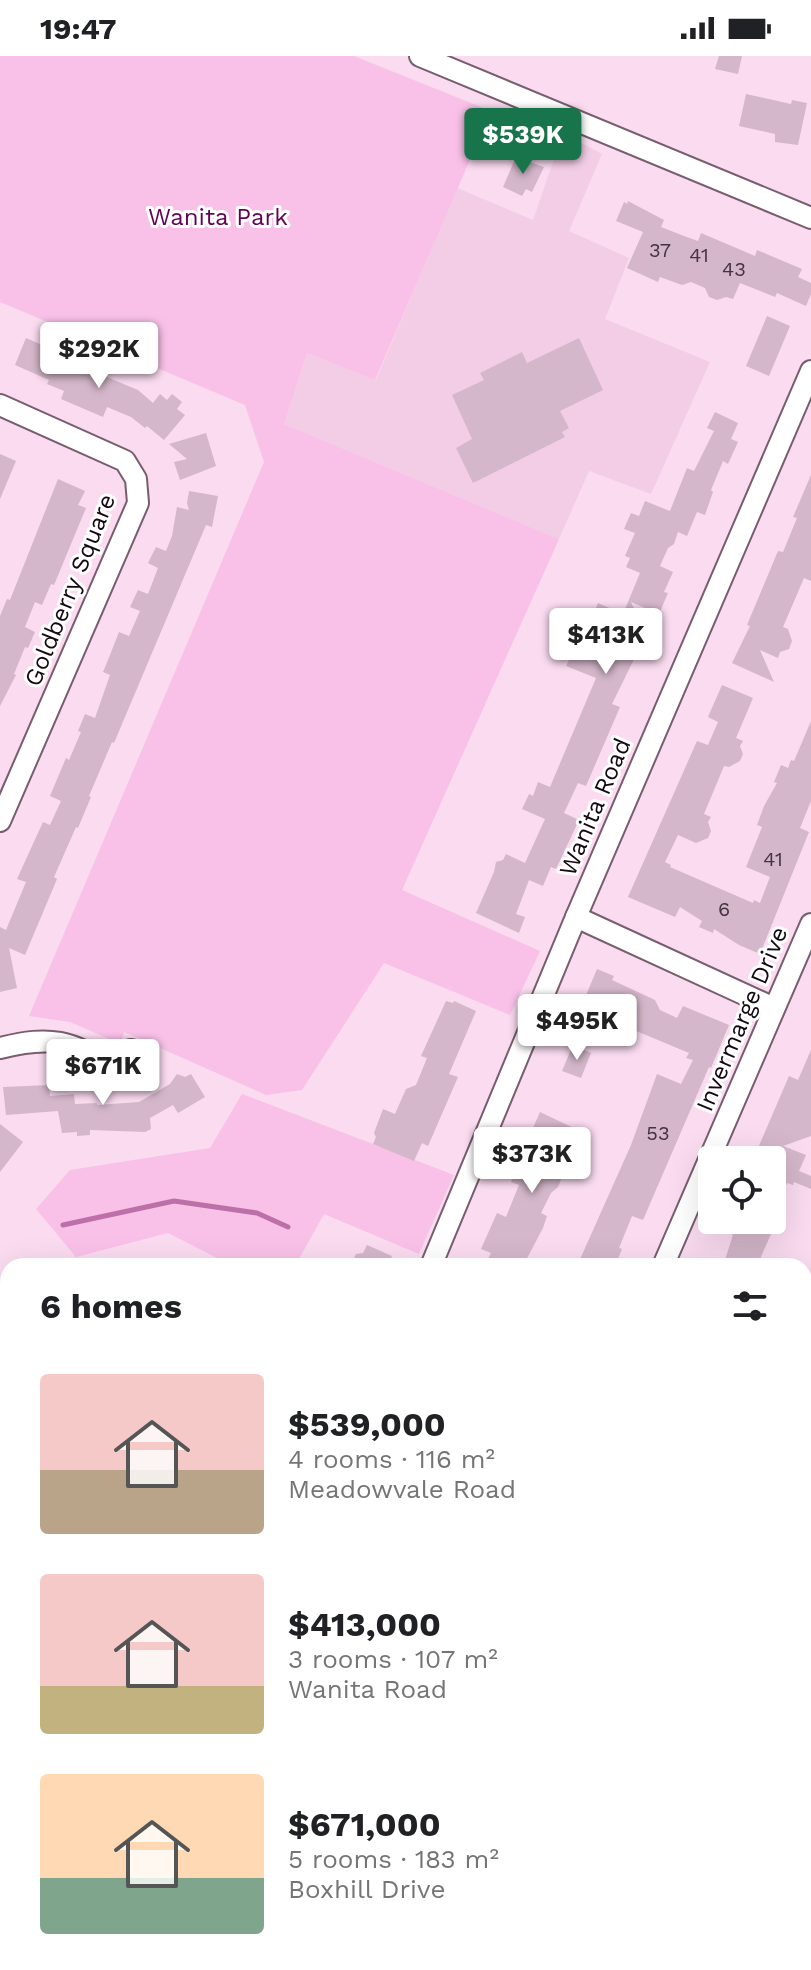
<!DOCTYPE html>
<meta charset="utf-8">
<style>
:root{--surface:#fff;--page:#f6f6f6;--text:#202124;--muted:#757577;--accent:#18754b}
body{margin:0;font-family:"Work Sans",sans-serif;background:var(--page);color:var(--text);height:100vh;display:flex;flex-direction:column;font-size:30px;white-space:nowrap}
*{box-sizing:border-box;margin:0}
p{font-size:26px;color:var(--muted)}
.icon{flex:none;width:44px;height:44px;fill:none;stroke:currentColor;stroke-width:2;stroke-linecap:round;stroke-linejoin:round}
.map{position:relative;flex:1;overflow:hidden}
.drawer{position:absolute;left:0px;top:1202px;width:812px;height:712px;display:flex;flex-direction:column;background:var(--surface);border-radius:24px 24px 0 0;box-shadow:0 8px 32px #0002}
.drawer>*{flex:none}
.fabs{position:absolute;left:698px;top:1090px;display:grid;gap:16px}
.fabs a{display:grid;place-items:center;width:88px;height:88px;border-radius:8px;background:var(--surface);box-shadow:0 8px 32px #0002;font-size:40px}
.price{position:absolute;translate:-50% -68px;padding:0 18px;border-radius:8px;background:#fff;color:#222;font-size:26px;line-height:52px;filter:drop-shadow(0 2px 4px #0008)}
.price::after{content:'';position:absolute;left:50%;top:48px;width:24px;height:18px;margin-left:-12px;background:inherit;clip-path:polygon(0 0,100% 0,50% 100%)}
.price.current{background:var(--accent);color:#fff}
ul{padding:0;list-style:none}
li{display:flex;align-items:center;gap:24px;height:200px;padding:0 40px}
li span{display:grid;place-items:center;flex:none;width:224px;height:160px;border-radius:8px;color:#555}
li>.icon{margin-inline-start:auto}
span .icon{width:96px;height:96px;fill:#fffc;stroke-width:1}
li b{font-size:34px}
h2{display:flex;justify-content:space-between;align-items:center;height:96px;padding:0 40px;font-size:34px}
.status{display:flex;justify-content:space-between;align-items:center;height:56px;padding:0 40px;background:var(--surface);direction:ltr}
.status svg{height:22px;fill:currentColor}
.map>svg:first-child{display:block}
.built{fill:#f3cde6}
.green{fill:#f9c1e8}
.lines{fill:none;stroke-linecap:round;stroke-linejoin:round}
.stream{stroke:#bd70a8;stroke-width:5}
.building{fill:#d4b7ca}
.minor-casing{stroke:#785d6f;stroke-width:24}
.minor{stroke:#fff;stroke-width:20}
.labels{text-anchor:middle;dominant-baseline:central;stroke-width:6;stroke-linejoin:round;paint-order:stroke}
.number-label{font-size:20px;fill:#43343e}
.park-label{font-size:24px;fill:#650153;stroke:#fff}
.street-label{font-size:24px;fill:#130910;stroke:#fff}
</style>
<div class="status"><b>19:47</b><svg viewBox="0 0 49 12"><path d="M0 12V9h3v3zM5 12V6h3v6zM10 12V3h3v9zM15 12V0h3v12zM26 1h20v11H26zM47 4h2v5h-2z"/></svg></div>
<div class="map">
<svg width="811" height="1914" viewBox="0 0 811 1914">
<rect width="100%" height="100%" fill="#fadbf0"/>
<polygon class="built" points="563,77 602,98 569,175 629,202 605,263 710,306 651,438 589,415 559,483 284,368 307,297 376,324 457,132 533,164"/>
<g class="green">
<polygon points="0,0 354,0 491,55 375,324 307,297 284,368 559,483 402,834 540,895 510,959 384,907 302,1034 266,1039 124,976 121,988 70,966 29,960 264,406 245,349 0,246"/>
<polygon points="242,1038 454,1119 419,1198 324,1158 295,1210 233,1210 168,1177 76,1201 36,1153 70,1114 210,1092"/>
<polygon points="0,1773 8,1778 8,1849 0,1846"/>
<polygon points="177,1906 309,1906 305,1914 200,1914"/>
<polygon points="380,1906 427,1906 423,1914 401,1914"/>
<polygon points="581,1906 641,1906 649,1914 577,1914"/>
</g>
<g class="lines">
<g class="stream">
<polyline points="63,1169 174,1145 257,1157 288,1171"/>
<polyline points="0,1853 8,1858"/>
</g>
</g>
<g class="building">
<polygon points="719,0 742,0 738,18 715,13"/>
<polygon points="746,38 791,48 792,44 807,47 798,89 775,86 775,78 739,70"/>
<polygon points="516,101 544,111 532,136 526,133 522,140 503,131"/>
<polygon points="628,145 664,164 661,171 684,180 698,185 701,177 755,200 757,194 802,213 798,221 811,227 811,238 806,250 777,237 775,241 740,227 733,243 726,241 717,244 709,241 705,232 691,226 682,229 660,221 658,226 627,212 643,176 616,165 624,146 627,148"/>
<polygon points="767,260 790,270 769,320 746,310"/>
<polygon points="26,282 80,305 78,309 138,334 153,347 160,338 167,344 172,338 182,346 177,353 185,359 164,384 147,370 145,372 131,361 107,351 103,361 61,343 64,335 47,328 49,324 15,309"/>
<polygon points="579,282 603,334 560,355 569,372 562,376 565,381 473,427 456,392 472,383 452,339 484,324 480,317 522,296 527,307"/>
<polygon points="715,356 738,367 731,383 738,386 728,408 723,405 711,434 713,436 705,459 697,456 687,480 678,476 674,488 668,492 660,510 673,516 664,536 668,537 659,558 631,546 642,570 637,583 643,585 612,648 620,651 586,730 578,727 564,757 579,764 556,813 551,811 543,830 529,824 516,858 525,861 519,877 476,857 494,816 496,806 503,804 506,798 525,807 545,763 522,753 529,738 533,740 538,726 550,731 596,622 566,610 580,581 583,582 598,547 623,558 640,517 626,511 630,502 625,500 635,477 624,473 631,457 639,460 645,445 670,455 687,412 694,415 714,375 707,372"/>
<polygon points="206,377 216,410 180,424 174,406 187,403 169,388"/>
<polygon points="0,398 16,405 0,443"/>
<polygon points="811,419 811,525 804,522 783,571 788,573 792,585 789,593 780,596 778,602 760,594 774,626 732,607 750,570 747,569 778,495 783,496 797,462 793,461"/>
<polygon points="58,423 85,435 78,449 86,452 54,529 51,528 42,549 35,546 25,571 35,576 28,592 25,591 14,618 16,619 0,650 0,560 7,543 10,544"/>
<polygon points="189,435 218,440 212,471 206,469 114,687 112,686 89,740 91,741 78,772 76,771 54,821 57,823 25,899 9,892 17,932 0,936 0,871 6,874 26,826 17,823 43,766 50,769 61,745 50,740 66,702 69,704 81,676 78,675 85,658 95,662 110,619 103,616 110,599 119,576 129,580 140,555 130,551 138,534 148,538 158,512 148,507 156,491 166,495 172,480 177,451 189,454 187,447"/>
<polygon points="722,629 753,642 736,682 743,685 740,690 743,698 740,705 729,711 724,710 704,758 711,761 708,766 711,775 708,782 696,787 678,779 665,806 671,809 670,811 753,847 754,844 760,847 770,821 746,811 762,771 757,769 764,750 777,727 774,726 781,709 788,712 791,704 794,705 811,665 811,745 800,772 809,776 760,898 739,889 714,873 713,877 699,871 702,865 680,851 675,861 628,841 697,685 708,689 718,666 708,661"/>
<polygon points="597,913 614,920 612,924 655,944 660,954 677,962 683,950 729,969 711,1012 709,1011 643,1164 632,1160 619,1192 622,1193 615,1210 577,1210 631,1089 657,1018 681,1028 693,1004 686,1002 689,997 634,974 632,976 605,964 604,967 579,956"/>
<polygon points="446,945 453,947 454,945 476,955 449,1018 458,1021 428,1090 422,1087 414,1105 373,1088 376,1081 374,1077 383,1053 395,1058 406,1033 416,1029 427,1002 421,1000"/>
<polygon points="573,989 591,997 581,1022 562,1015"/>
<polygon points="811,994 811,1080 783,1090 806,1099 799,1115 811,1120 811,1133 794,1126 793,1129 787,1127 772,1162 772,1104 761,1104 763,1099 755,1099 789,1020 798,1024"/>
<polygon points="177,1018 185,1021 191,1018 205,1041 178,1057 173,1049 150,1062 151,1073 145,1076 90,1074 90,1079 77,1080 77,1076 62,1077 58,1055 6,1059 3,1031 49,1029 50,1040 74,1038 75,1048 97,1047 97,1049 139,1046 170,1028"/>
<polygon points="540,1056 580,1075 575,1086 578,1092 575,1098 570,1101 558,1131 551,1137 541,1157 547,1160 543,1172 523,1210 490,1210 492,1205 488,1203 491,1197 481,1193 497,1157 506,1161 519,1129 511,1126 517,1109 527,1113 543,1076 533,1072"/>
<polygon points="0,1068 23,1086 0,1116"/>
<polygon points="728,1164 771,1164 766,1176 771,1178 757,1210 723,1210 733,1179 724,1175"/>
<polygon points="367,1189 392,1200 388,1210 351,1210 356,1198 363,1197"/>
</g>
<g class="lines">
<defs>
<g id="minor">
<polyline points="420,0 811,162"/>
<polyline points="0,349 125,405 136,423 138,447 0,765"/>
<polyline points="576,861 774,952"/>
<path d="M0,992C53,979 68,985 115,1011L131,994"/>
<polyline points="431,1210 576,861 811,315"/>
<polyline points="663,1210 811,868"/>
<polyline points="0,1237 8,1247"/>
<polyline points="0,1343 8,1336"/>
<polyline points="804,1398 811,1401"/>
<polyline points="0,1645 8,1653"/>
<polyline points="804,1653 811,1656"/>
<polyline points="804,1888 811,1891"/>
<polyline points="458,1914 462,1906"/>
</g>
</defs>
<use href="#minor" class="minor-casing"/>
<use href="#minor" class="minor"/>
</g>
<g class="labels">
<g class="number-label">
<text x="660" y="194">37</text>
<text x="699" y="199">41</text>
<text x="734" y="213">43</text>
<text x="773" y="803">41</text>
<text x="724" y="853">6</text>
<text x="658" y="1077">53</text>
</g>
<g class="park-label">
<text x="218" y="161">Wanita Park</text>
</g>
<g class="street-label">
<text transform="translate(70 534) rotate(-68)">Goldberry Square</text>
<text transform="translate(595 751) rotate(-67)">Wanita Road</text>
<text transform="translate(742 963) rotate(-67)">Invermarge Drive</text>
</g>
</g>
</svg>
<div class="fabs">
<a><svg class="icon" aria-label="locate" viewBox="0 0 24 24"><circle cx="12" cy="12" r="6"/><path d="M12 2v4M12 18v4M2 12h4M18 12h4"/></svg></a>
</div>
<b class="price current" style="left:523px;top:120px">$539K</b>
<b class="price" style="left:99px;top:334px">$292K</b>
<b class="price" style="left:606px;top:620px">$413K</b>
<b class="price" style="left:577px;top:1006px">$495K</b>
<b class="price" style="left:103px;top:1051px">$671K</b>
<b class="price" style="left:532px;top:1139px">$373K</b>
<section class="drawer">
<h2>6 homes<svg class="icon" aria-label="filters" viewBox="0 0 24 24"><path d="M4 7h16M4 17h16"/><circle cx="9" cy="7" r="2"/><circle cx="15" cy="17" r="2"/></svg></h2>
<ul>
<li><span style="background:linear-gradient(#f6c9c9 60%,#b9a48a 0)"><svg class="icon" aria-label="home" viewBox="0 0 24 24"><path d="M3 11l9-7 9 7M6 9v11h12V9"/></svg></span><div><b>$539,000</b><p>4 rooms · 116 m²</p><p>Meadowvale Road</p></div></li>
<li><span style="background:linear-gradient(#f6c9c9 70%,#c2b280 0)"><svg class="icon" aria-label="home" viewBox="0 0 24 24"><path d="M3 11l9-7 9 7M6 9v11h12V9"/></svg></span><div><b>$413,000</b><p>3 rooms · 107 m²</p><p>Wanita Road</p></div></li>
<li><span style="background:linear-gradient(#ffd9b3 65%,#7fa58c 0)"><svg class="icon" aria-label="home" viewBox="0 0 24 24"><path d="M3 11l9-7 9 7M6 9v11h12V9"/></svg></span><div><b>$671,000</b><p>5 rooms · 183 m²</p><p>Boxhill Drive</p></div></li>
</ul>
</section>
</div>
